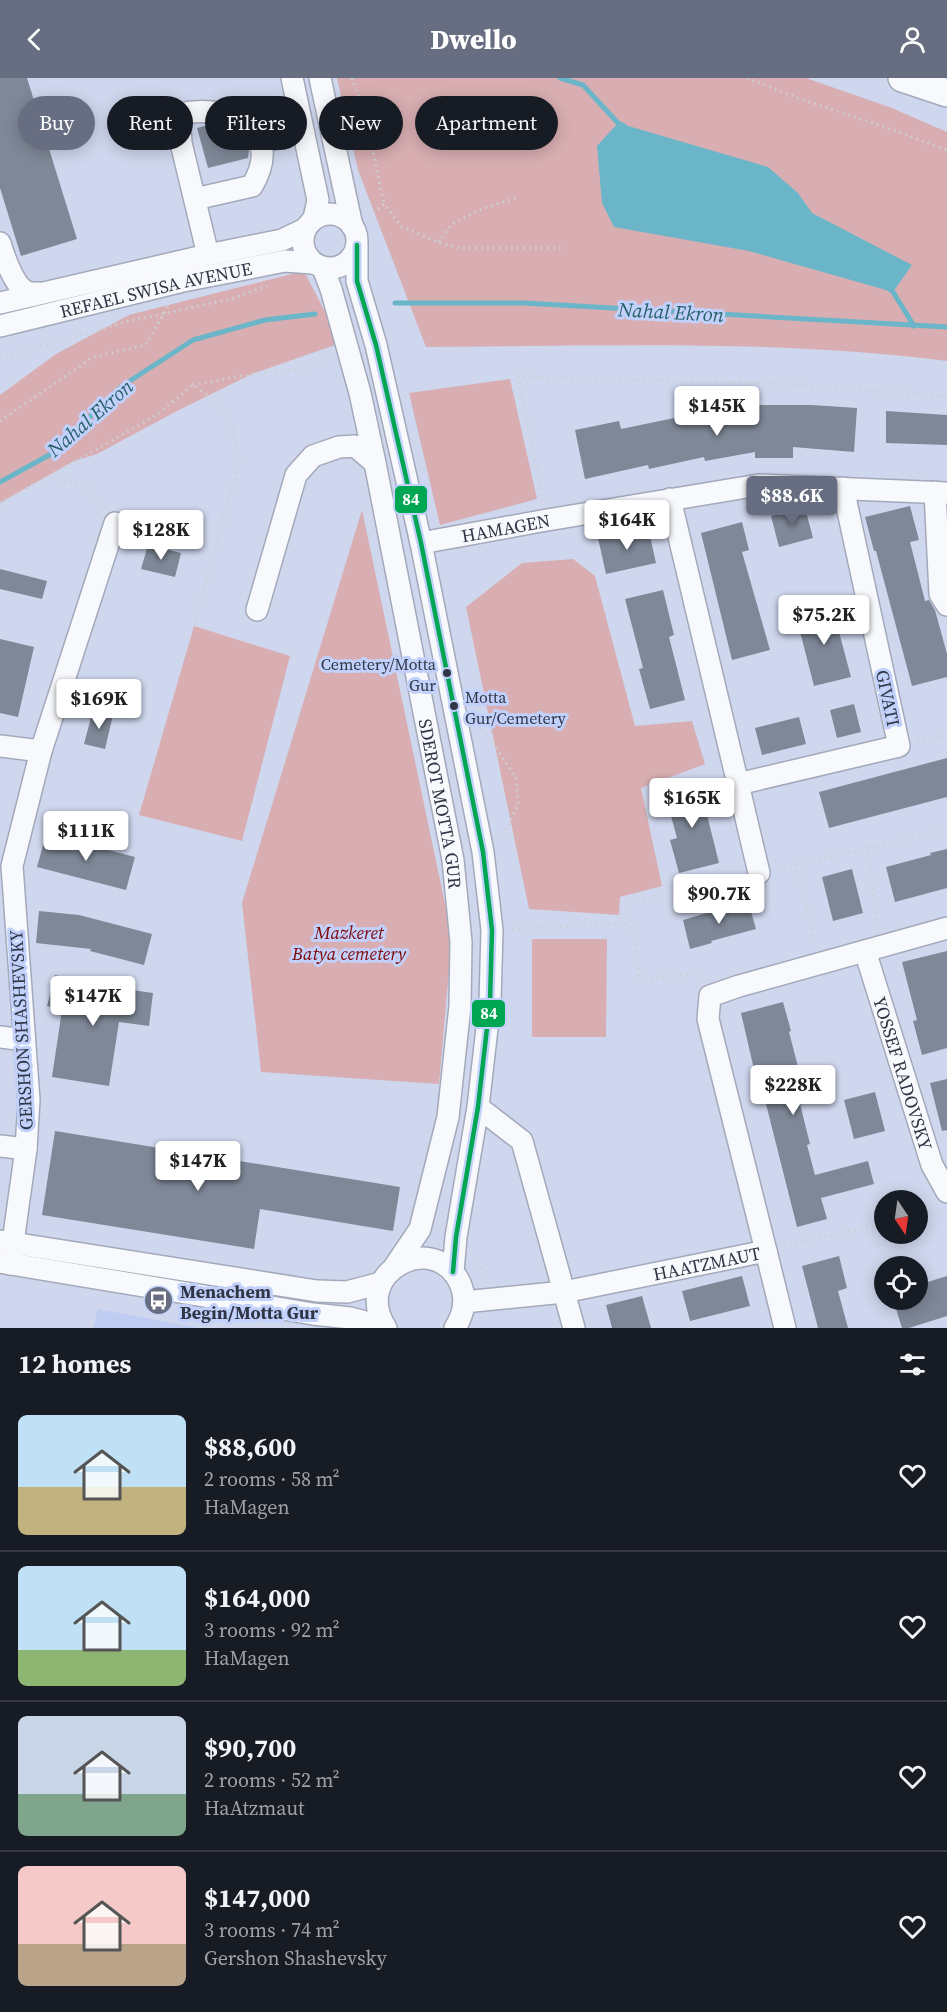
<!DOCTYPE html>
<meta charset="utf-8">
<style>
:root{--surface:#171b24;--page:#20242c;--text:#f1f3f6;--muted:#9ea1a6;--line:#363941;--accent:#686e81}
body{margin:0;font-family:"Source Serif 4",serif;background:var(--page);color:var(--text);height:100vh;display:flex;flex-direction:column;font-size:22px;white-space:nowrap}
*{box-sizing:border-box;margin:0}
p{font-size:20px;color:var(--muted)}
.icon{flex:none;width:33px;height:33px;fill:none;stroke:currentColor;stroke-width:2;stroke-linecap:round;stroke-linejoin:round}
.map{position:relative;height:1250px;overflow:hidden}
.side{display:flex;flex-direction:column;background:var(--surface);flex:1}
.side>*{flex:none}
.banner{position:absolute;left:18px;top:18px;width:600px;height:54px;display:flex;gap:12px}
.needle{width:39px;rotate:167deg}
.fabs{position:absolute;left:874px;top:1112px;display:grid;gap:12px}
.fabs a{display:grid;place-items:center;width:54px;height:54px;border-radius:50%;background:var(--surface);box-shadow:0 3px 15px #0003;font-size:30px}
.price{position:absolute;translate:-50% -51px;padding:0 14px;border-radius:6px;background:#fff;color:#222;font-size:20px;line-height:39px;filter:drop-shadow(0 2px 3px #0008)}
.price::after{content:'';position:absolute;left:50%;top:36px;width:18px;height:14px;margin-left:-9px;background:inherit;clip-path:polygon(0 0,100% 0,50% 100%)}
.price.active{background:var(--accent);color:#fff}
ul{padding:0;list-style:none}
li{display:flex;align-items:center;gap:18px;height:150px;padding:0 18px}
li+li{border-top:2px solid var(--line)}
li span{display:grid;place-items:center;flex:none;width:168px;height:120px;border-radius:9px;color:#555}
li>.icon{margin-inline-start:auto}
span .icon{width:72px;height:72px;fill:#fffc;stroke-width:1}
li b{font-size:26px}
h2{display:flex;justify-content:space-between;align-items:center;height:72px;padding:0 18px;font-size:26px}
.pill{padding:0 21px;border-radius:27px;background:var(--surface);box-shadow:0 3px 15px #0003;font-size:21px;line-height:54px}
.pill.active{background:var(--accent);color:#fff}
header{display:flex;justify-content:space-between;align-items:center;height:78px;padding:0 18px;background:var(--accent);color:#fff;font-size:27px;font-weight:800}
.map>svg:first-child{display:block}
.built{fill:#c0cdf2}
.green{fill:#d8aeb2}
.water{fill:#6ab6c8}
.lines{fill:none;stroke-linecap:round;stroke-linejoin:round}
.stream{stroke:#6ab6c8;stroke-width:5}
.building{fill:#7f8898}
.minor-casing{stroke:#a3a9ba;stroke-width:24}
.major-casing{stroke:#a3a9ba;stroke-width:30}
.path{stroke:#cdd0d7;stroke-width:3;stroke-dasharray:1.5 4.5;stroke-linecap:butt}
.minor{stroke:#f8f9fc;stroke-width:21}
.major{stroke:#f8f9fc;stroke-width:27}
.bus-1-casing{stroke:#c2d1fb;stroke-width:9}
.bus-1{stroke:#00a651;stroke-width:4.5}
.bus-dot{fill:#303646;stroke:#c2d1fb;stroke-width:2}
.labels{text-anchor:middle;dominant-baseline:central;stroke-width:6;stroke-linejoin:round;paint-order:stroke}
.bus-label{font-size:16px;fill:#303646;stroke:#c2d1fb;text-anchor:end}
.street-label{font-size:18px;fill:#303646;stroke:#c2d1fb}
.park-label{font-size:18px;font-style:italic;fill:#800603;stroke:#c2d1fb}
.poi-label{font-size:18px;font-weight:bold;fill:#303646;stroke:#c2d1fb;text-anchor:start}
.water-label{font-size:20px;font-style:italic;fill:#27616a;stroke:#c2d1fb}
.line-badge{stroke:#c2d1fb;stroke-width:2}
.badge-label{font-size:16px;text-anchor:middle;font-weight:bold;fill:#fff}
</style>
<header><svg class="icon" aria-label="back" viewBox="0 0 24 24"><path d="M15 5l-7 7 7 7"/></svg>Dwello<svg class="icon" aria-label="person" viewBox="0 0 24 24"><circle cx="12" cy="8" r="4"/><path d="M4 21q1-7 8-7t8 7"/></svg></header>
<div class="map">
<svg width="947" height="1250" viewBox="0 0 947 1250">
<rect width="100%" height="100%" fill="#cfd7ee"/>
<polygon class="built" points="98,1231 199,1250 93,1250"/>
<g class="green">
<path d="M337,0H806L892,30L947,54V283C774,261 600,268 426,269L358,92Z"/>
<polygon points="304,193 332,247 338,266 252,296 177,333 97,376 74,383 0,425 0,317 56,276 129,237"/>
<polygon points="510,301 537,421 440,447 409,315"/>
<polygon points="362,432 452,859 439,1006 261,994 242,825"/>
<polygon points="573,481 595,498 635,648 692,643 705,686 641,710 662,808 620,819 619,837 529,831 466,529 522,485"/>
<polygon points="194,548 290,578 242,763 139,737"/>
<polygon points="532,861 607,861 606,959 532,959"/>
</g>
<polygon class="water" points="618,45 768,89 798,115 812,135 912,187 893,214 749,173 614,149 602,125 597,68"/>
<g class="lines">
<g class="stream">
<polyline points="560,0 583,7 618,45 624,48"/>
<polyline points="889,211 893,214 914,248"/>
<polyline points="395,225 524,225 947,249"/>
<polyline points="0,404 51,376 122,308 193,262 265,242 315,236"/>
</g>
</g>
<g class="building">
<polygon points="0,0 27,0 77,161 21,178 0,110"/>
<polygon points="268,31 279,72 274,73 269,52 253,35"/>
<polygon points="208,47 228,51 239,57 246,64 249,73 248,80 208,90 197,50"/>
<polygon points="737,327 812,327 857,330 854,374 793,369 793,380 755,380 755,374 705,383 704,379 649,391 648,387 585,401 575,352 619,343 621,351"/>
<polygon points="886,333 947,337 947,367 886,365"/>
<polygon points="910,428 919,462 910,464 925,523 929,522 935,532 947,576 947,599 912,608 876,473 874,473 865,439"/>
<polygon points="805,430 813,460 779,469 771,438"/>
<polygon points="742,444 749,472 742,474 770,572 732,582 701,455"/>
<polygon points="648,449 656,485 606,496 598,460"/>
<polygon points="148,467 181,475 175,499 141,491"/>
<polygon points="0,491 47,503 42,521 0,511"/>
<polygon points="663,512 674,557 669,559 685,622 650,631 639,591 643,590 625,521"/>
<polygon points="836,528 843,553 839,554 851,599 814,608 796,538"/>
<polygon points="0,561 34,569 18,639 0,635"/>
<polygon points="854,626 861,654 837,660 830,632"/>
<polygon points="93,632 113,637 105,671 84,666"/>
<polygon points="799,639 806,666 762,677 755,650"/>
<polygon points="947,680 947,719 829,750 819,714"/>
<polygon points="702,706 710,737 707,737 719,785 679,795 670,762 677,760 665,716"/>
<polygon points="46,756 135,779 126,812 37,789"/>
<polygon points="947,771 947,810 895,824 886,789 931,777 930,775"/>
<polygon points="852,791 863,835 833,843 822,799"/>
<polygon points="748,823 756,851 711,863 712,865 690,871 683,842"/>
<polygon points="39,833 79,837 152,856 144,887 90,873 91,871 36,865"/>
<polygon points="947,873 947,970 922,977 913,943 917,942 902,884"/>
<polygon points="55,897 111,911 111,909 153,915 149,948 119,944 109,1008 52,999 62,932 47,928"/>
<polygon points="783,924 791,953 789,954 804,1012 797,1014 810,1066 807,1067 815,1097 868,1083 874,1106 821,1120 827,1141 797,1149 765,1022 763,1022 753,987 741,935"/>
<polygon points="947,1001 947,1052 942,1053 930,1005"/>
<polygon points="875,1014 885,1053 854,1061 844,1022"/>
<polygon points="55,1053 400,1109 393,1153 260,1131 254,1171 42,1137"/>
<polygon points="839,1178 847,1210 838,1213 848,1250 818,1250 802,1188"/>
<polygon points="742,1198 750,1228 690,1243 682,1213"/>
<polygon points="947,1198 947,1238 909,1250 902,1250 893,1221 918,1221 918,1207"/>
<polygon points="642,1218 651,1250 612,1250 606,1227"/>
</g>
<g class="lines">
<defs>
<g id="minor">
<polyline points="292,0 318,122 314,140"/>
<polyline points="320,0 352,148"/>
<path d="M195,121L252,108C286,51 228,25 179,36L181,65L208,177"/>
<circle cx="330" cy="163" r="27"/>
<path d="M0,165C4,178 13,205 25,213C28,215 35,215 39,215"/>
<polyline points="357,167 357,203 376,267 421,465 483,774 492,852 490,924 478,1029 456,1159 453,1194"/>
<path id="s1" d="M323,190L331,211L360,315L375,385L453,782L461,864L460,928L448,1039L420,1151L395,1188"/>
<polyline points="0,225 208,177 282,162 305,151"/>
<path id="s2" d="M0,248L183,203L285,183L312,185"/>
<polyline points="935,414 940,516 947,527"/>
<polyline points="670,421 738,706 899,668 843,410"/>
<path id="s3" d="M421,465L547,442L759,407L947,415"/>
<polyline points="257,532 296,397 313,378 339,369 355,368 375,385"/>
<polyline points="0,668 41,673"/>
<polyline points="738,706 759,795"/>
<path id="s4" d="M865,873L932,1087L947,1114"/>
<polyline points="0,959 24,962"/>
<polyline points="478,1029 522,1063 574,1250"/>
<polyline points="0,1068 26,1071"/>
<polyline points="0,1163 317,1213 347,1214 381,1205"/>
<polyline points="766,1173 785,1250"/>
<polyline points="0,1184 313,1236 350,1240 385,1249"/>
<polyline points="10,1186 26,1071 29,1022 12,788 41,673 115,445"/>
<path id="s5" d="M464,1224L564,1214L766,1173L708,941L710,918L739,908L947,850"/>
<path d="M386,1250C350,1194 435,1151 460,1205C467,1221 464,1236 455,1250"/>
</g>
<polyline id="major" points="902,0 947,15"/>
</defs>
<use href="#minor" class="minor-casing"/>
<use href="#major" class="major-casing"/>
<g class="path">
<polyline points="352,0 366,40 384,126"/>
<polyline points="747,0 803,22 879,47 947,72"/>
<polyline points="369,139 384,126 402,149 438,164 460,170 561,170"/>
<polyline points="438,164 452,146 479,132 516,120"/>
<polyline points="0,280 125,244 231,221 267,208"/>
<polyline points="193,307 271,293 301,291 332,279"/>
<polyline points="0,343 93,279 146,267 169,226"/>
<polyline points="49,398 155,338 193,307 215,322 232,348 239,383 194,548"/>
<polyline points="543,423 518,299 769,305 947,318"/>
<polyline points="0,425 49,398 87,410 105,432"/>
<polyline points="476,640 516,700 518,727 501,761"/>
<polyline points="918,664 947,657"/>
<polyline points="867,769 878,849"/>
<polyline points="796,786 815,866"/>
<polyline points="778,791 947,752"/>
<polyline points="512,851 631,845"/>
<polyline points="702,900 699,894 640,903 628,824 742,798"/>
<polyline points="918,1138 942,1132"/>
<polyline points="784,1168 885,1145"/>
<polyline points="474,1180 477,1187 487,1194"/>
</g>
<use href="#minor" class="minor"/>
<use href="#major" class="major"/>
<defs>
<polyline id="bus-1" points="357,167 357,203 376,267 421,465 483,774 492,852 490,924 478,1029 456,1159 453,1194"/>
</defs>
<use href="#bus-1" class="bus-1-casing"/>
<use href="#bus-1" class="bus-1"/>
</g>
<defs>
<symbol id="bus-disc" viewBox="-11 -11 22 22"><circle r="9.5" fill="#686e81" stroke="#c2d1fb"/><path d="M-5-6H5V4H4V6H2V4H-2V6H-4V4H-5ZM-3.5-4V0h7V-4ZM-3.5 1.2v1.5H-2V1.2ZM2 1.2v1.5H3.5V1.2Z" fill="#fff"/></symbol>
</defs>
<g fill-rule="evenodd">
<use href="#bus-disc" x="142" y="1206" width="33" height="33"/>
</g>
<g class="bus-dot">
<circle cx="447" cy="595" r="5"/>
<circle cx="454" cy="628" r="5"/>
</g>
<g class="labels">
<g class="bus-label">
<text x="436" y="586">Cemetery/Motta<tspan x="436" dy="21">Gur</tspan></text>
<text x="465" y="619" text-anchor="start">Motta<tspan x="465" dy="21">Gur/Cemetery</tspan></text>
</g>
<g class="street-label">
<text stroke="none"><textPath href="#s2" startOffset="160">REFAEL SWISA AVENUE</textPath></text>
<text stroke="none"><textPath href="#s3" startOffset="86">HAMAGEN</textPath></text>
<text transform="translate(888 620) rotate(78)">GIVATI</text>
<text stroke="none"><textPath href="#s1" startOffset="549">SDEROT MOTTA GUR</textPath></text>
<text transform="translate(21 952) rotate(-93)">GERSHON SHASHEVSKY</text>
<text stroke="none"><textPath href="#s4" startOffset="128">YOSSEF RADOVSKY</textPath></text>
<text stroke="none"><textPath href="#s5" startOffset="246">HAATZMAUT</textPath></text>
</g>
<g class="park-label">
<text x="349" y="854">Mazkeret<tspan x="349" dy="21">Batya cemetery</tspan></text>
</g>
<g class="poi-label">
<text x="180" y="1213">Menachem<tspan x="180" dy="21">Begin/Motta Gur</tspan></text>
</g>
<g class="water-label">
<text transform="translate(671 234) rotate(3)">Nahal Ekron</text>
<text transform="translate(90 340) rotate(-41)">Nahal Ekron</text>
</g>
</g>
<g class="line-badge">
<rect x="394" y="407" width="34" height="29" rx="6" fill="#00a651"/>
<rect x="471" y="921" width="35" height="29" rx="6" fill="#00a651"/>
</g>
<g class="badge-label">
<text x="411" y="427">84</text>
<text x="489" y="941">84</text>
</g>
</svg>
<div class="fabs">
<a><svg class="needle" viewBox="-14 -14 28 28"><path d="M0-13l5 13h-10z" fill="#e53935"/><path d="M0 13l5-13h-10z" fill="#9ea1a6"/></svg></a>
<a><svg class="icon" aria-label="locate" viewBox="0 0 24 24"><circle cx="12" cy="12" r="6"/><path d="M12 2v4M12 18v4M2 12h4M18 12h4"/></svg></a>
</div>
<b class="price" style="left:717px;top:359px">$145K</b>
<b class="price active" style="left:792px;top:449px">$88.6K</b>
<b class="price" style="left:627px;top:473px">$164K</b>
<b class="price" style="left:161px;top:483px">$128K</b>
<b class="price" style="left:824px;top:568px">$75.2K</b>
<b class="price" style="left:99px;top:652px">$169K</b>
<b class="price" style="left:692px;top:751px">$165K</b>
<b class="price" style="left:86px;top:784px">$111K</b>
<b class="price" style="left:719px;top:847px">$90.7K</b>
<b class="price" style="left:93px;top:949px">$147K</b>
<b class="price" style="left:793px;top:1038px">$228K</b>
<b class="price" style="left:198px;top:1114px">$147K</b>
<div class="banner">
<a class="pill active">Buy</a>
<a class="pill">Rent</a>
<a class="pill">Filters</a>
<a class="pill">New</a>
<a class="pill">Apartment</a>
</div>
</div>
<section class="side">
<h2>12 homes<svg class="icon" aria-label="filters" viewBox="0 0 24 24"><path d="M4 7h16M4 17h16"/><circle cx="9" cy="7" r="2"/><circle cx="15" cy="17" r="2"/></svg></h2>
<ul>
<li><span style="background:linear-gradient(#bfe0f5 60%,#c2b280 0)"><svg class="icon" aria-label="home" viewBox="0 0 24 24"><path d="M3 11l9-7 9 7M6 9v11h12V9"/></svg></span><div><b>$88,600</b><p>2 rooms · 58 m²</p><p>HaMagen</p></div><svg class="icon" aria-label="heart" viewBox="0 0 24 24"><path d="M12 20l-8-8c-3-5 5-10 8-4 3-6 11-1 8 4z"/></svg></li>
<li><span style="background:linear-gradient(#bfe0f5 70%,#8fb573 0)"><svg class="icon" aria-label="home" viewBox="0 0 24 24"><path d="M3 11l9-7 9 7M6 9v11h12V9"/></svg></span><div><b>$164,000</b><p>3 rooms · 92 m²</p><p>HaMagen</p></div><svg class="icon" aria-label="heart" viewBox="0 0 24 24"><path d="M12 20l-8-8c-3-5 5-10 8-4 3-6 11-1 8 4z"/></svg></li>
<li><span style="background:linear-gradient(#c9d6e8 65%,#7fa58c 0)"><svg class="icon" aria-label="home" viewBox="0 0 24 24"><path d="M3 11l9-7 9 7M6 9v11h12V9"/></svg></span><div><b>$90,700</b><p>2 rooms · 52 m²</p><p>HaAtzmaut</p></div><svg class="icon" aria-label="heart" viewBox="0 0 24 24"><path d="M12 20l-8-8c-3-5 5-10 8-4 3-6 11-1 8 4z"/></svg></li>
<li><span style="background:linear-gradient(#f6c9c9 65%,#b9a48a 0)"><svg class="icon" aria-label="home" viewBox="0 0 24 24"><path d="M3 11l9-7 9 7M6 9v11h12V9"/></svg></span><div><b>$147,000</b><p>3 rooms · 74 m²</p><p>Gershon Shashevsky</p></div><svg class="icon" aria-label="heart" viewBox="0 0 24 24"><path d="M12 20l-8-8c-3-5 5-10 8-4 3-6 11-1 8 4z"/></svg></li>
</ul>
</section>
